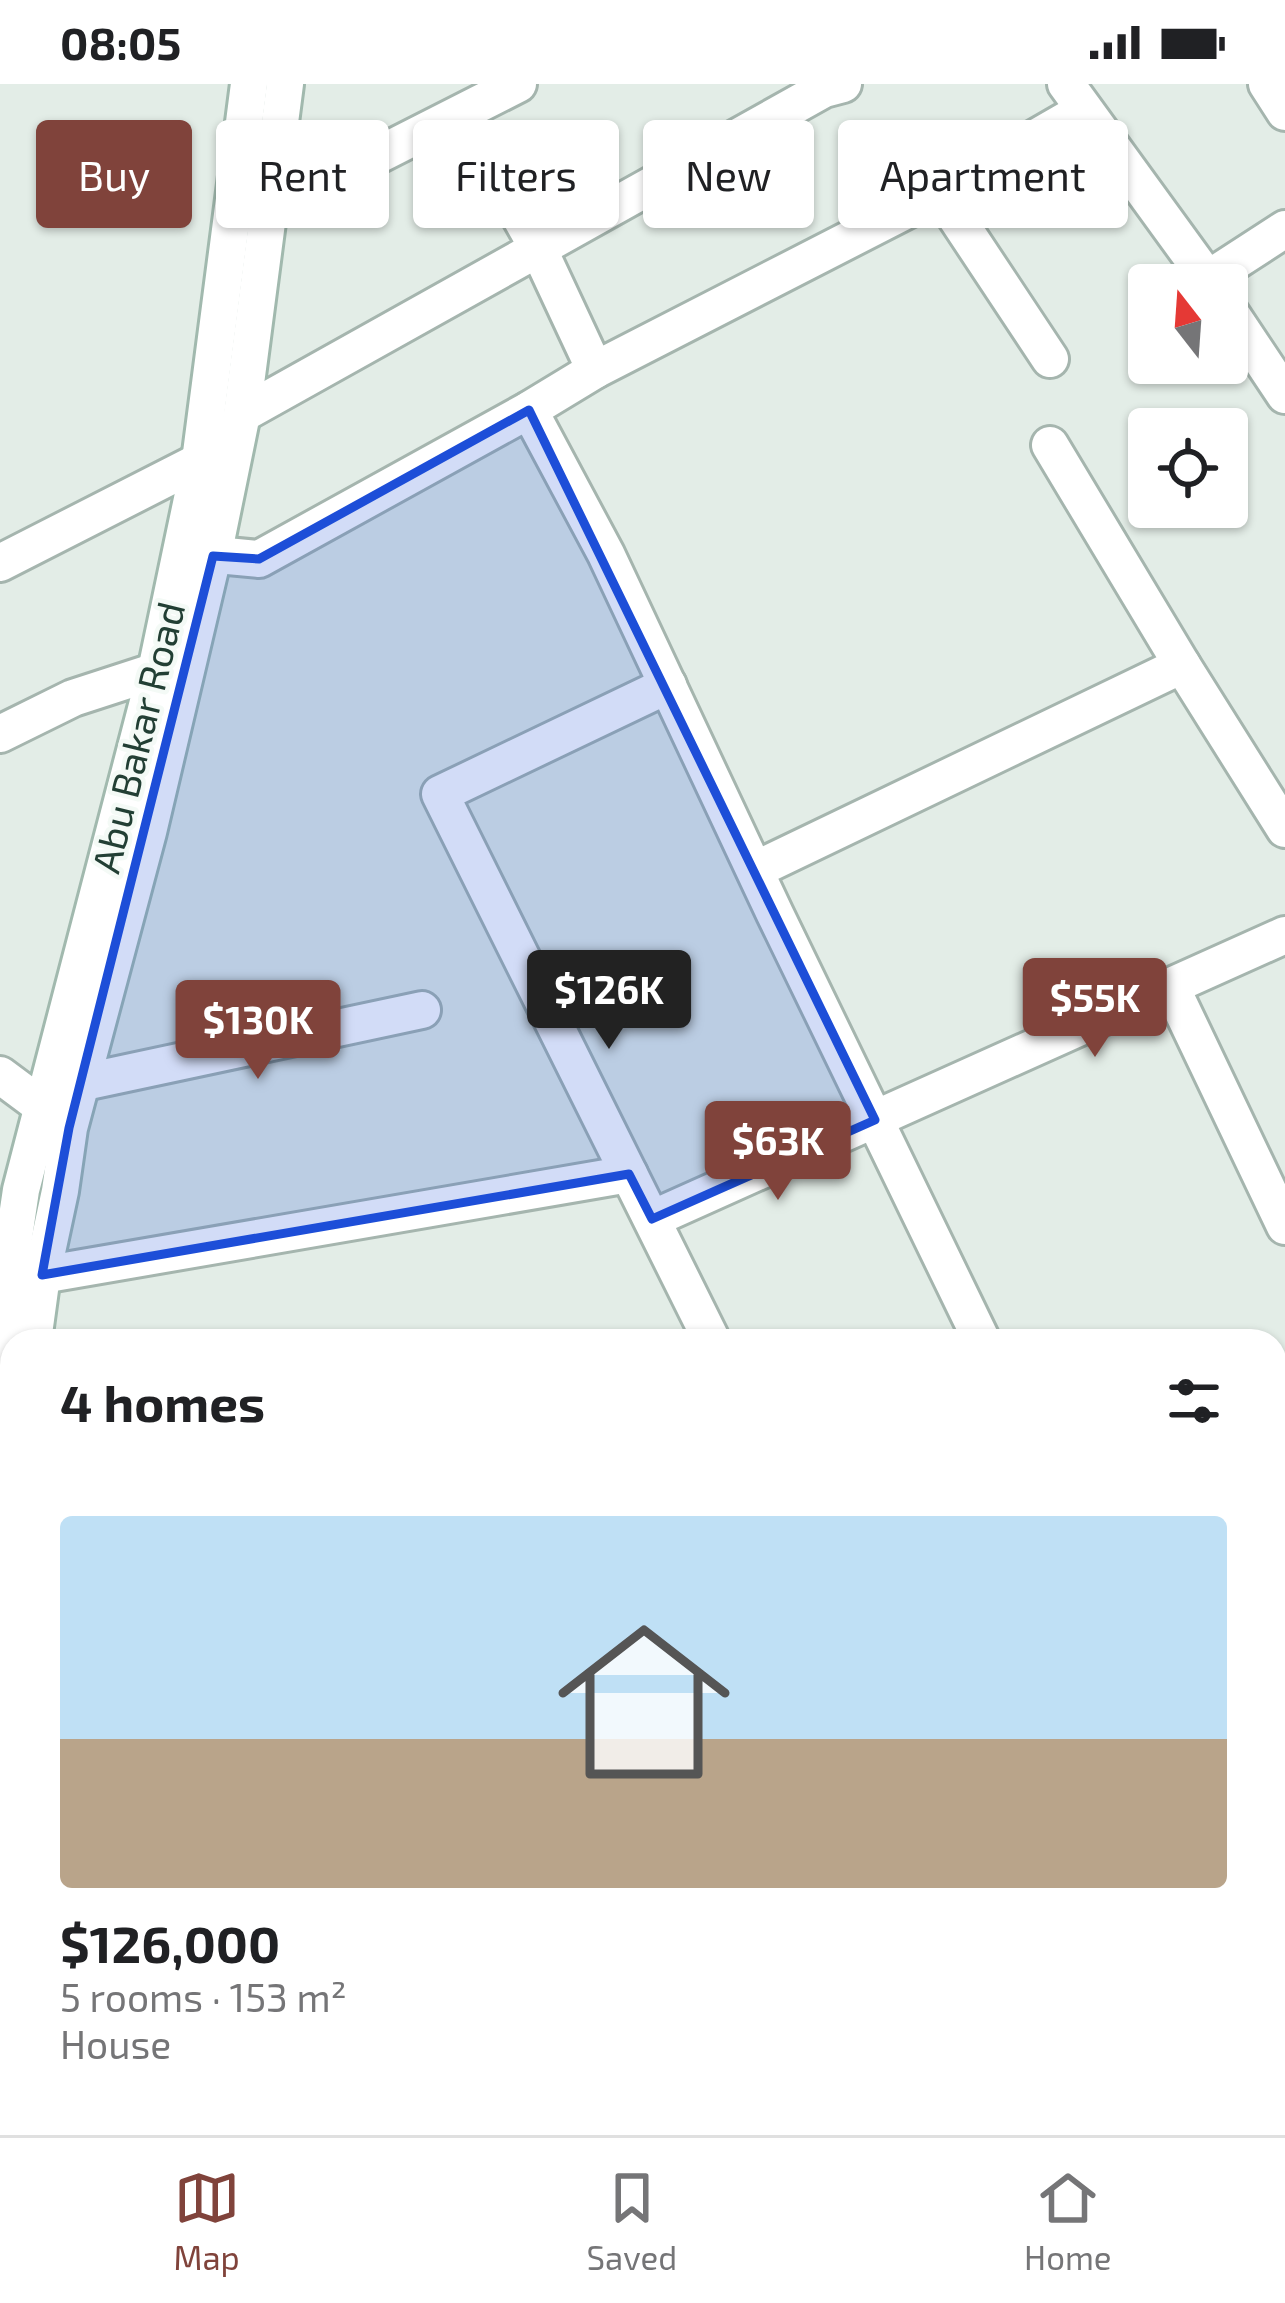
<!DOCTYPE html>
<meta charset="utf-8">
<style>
:root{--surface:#fff;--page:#f6f6f6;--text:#202124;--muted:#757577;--line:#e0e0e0;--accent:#80433b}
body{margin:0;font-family:"Exo 2",sans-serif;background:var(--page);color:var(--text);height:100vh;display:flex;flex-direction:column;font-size:45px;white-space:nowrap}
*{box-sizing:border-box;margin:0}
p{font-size:39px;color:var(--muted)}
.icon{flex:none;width:66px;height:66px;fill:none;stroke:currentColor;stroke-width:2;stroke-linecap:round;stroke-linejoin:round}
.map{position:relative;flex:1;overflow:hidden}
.details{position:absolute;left:0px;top:1245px;width:1287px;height:807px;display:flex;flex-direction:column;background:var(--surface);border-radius:36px 36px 0 0;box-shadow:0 3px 9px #0004}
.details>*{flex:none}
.banner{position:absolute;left:36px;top:36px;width:1215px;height:108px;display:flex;gap:24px}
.needle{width:78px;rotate:343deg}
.fabs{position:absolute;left:1128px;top:180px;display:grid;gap:24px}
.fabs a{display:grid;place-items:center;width:120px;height:120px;border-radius:12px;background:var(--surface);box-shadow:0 3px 9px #0004;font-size:60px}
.price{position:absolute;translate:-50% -102px;padding:0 27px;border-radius:12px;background:var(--accent);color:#fff;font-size:39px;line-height:78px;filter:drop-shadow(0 3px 6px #0008)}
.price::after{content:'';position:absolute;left:50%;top:72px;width:36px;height:27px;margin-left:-18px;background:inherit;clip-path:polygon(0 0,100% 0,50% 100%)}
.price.on{background:#222;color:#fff}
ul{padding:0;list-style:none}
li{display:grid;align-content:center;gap:24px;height:636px;padding:0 60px}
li+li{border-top:3px solid var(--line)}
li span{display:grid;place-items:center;height:372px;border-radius:12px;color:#555}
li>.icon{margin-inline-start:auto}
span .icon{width:216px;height:216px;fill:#fffc;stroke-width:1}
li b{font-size:51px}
h2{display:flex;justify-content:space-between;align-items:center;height:144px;padding:0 60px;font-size:51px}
.tag{padding:0 42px;border-radius:12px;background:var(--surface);box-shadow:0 3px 9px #0004;font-size:42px;line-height:108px}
.tag.on{background:var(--accent);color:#fff}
.status{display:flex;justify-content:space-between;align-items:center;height:84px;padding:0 60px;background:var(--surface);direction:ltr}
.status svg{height:33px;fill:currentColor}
.menu{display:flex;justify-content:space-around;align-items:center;height:168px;border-top:3px solid var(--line);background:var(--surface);font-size:33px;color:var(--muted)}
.menu a{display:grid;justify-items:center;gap:6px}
.menu .on{color:var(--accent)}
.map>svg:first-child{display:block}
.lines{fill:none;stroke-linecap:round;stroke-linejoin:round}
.minor-casing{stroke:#a5b5ae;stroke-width:42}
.secondary-casing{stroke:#a1b9ae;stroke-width:42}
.minor{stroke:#fff;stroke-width:36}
.secondary{stroke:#fff;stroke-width:36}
.marked{fill:#1d4ed8;fill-opacity:0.2;stroke:#1d4ed8;stroke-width:9;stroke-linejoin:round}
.labels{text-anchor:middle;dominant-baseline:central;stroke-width:9;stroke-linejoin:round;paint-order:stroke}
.street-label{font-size:39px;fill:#223f34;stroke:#f4faf6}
</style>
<div class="status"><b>08:05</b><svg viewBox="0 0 49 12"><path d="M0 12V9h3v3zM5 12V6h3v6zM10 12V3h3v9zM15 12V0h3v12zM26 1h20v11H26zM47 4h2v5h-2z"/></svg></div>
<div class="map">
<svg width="1285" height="2051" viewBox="0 0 1285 2051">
<rect width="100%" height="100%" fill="#e3ede7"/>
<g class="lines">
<defs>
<g id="minor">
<polyline points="1066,0 1212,201"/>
<polyline points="1267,0 1285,28"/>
<polyline points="462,30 539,166 595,286"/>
<polyline points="940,109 1050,275"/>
<polyline points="268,127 518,0"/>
<polyline points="1208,195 1285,145"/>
<polyline points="1227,224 1285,311"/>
<polyline points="529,326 606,470 775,830 982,1257"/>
<polyline points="242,330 824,5 843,0"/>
<polyline points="1050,361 1182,581 1285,745"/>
<polyline points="185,468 259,475 529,326 595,286 940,109 1084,26"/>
<polyline points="0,479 200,377"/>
<polyline points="668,601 440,710 712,1257"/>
<polyline points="0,650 73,614 156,587"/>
<polyline points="755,786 1182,581"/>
<polyline points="1171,903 1285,1142"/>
<polyline points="0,991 43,1023"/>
<polyline points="80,999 422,926"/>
<polyline points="652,1135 1285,851"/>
<polyline points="13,1181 42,1191 629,1090"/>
<polyline points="1275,1545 1285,1537"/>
<polyline points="1275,1991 1285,1990"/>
<polyline points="336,2040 336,2051"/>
<polyline points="917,2040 918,2051"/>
<polyline points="1222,2040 1223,2051"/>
<polyline points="107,2051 160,2040"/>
</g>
<g id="secondary">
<polyline points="33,1257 42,1191 60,1107 69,1044 148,748 213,472 242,330 285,0"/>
<polyline points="0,1301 10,1180 21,1106 156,587 200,377 249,0"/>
<polyline points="0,1587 12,1586"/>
<polyline points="0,1996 12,1771"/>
</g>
</defs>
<use href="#minor" class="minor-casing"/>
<use href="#secondary" class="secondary-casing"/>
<use href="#minor" class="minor"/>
<use href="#secondary" class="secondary"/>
</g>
<path class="marked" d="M529,326L875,1036L652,1135L629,1090L42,1191L69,1044L213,472L259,475Z"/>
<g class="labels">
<g class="street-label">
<text transform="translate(137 653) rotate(-76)">Abu Bakar Road</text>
</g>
</g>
</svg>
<div class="fabs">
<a><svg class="needle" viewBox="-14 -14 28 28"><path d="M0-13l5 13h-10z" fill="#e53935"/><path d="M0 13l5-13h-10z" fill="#757577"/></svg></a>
<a><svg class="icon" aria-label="locate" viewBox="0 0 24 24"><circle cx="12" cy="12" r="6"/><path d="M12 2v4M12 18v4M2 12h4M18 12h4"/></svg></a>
</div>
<b class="price on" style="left:609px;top:968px">$126K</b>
<b class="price" style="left:1095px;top:976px">$55K</b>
<b class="price" style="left:258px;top:998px">$130K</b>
<b class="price" style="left:778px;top:1119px">$63K</b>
<div class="banner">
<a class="tag on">Buy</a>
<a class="tag">Rent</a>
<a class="tag">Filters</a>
<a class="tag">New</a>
<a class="tag">Apartment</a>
</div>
<section class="details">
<h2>4 homes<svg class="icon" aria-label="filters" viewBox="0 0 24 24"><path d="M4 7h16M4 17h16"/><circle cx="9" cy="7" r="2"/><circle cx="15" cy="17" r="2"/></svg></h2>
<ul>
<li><span style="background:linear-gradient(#bfe0f5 60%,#b9a48a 0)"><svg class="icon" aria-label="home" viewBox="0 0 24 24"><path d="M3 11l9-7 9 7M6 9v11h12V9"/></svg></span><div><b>$126,000</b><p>5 rooms · 153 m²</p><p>House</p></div></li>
</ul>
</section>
</div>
<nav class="menu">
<a class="on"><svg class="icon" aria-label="map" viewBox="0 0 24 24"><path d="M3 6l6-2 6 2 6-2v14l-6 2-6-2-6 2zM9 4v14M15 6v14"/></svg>Map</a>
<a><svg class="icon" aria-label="saved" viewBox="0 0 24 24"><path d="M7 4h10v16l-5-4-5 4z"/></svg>Saved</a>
<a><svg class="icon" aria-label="home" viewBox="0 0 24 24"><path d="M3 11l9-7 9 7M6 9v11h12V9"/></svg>Home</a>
</nav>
